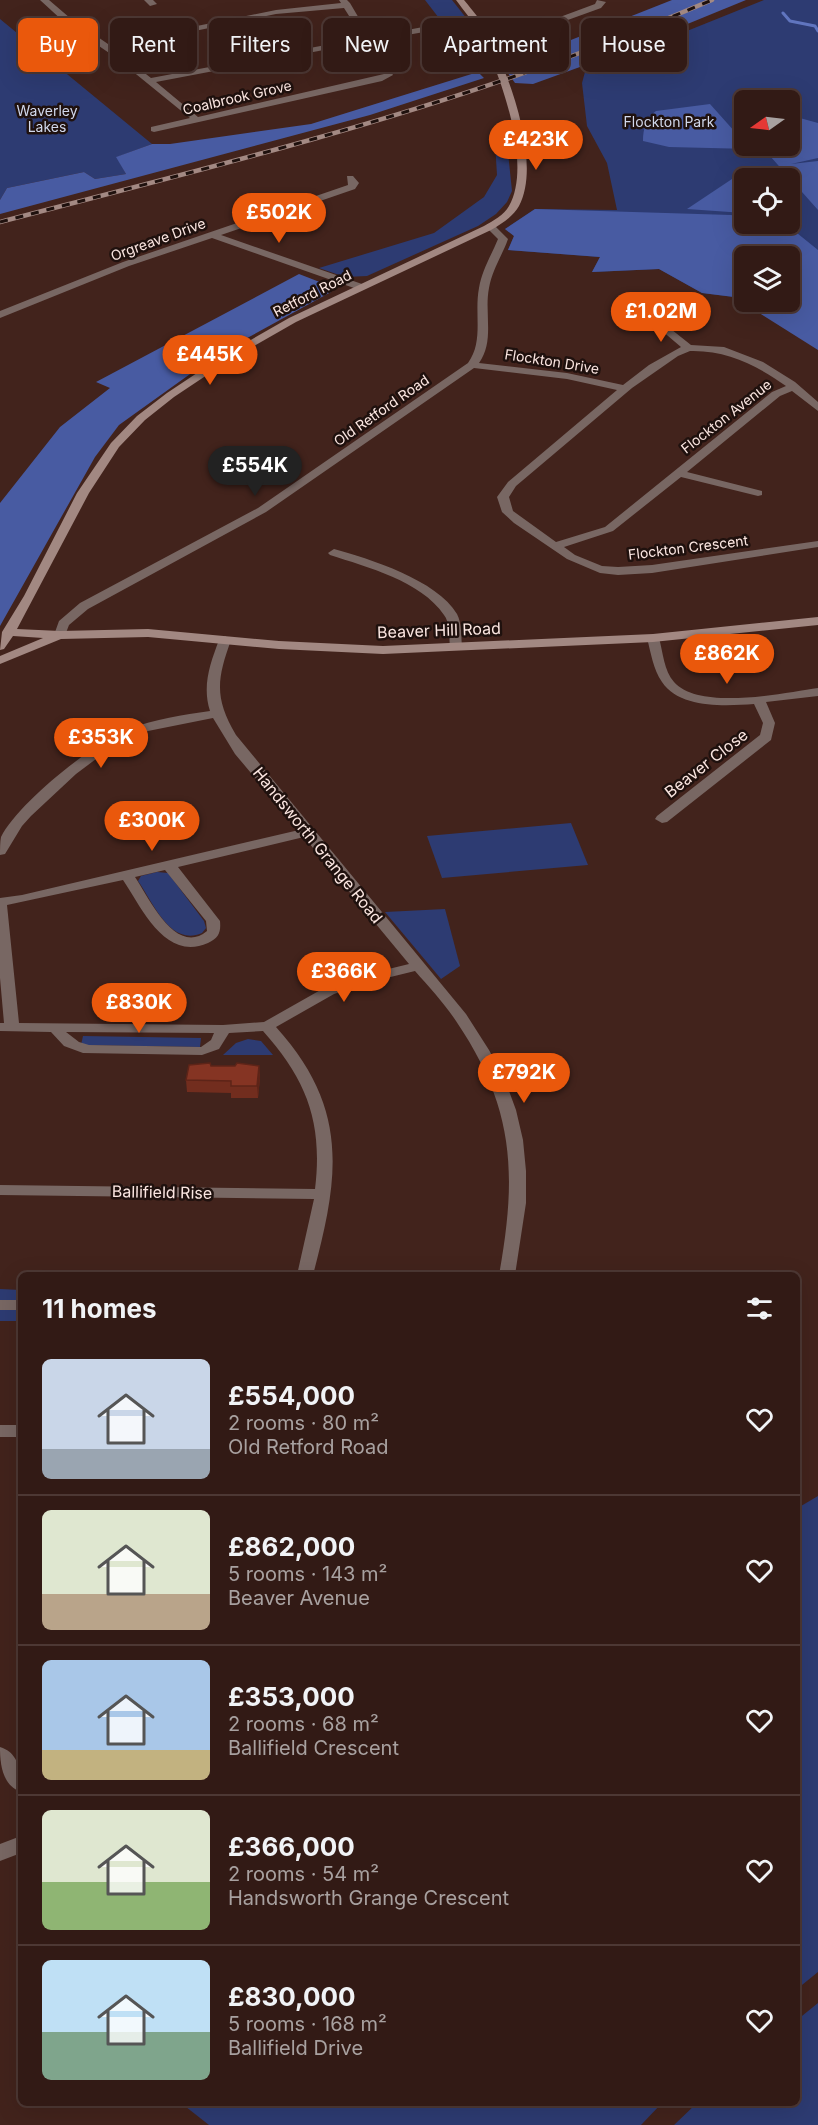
<!DOCTYPE html>
<meta charset="utf-8">
<style>
:root{--surface:#321a15;--page:#3a231e;--text:#f1f3f6;--muted:#a8a1a0;--line:#4d3834;--accent:#ea580c}
body{margin:0;font-family:Inter,sans-serif;background:var(--page);color:var(--text);height:100vh;display:flex;flex-direction:column;font-size:22px;white-space:nowrap}
*{box-sizing:border-box;margin:0}
p{font-size:20px;color:var(--muted)}
.icon{flex:none;width:33px;height:33px;fill:none;stroke:currentColor;stroke-width:2;stroke-linecap:round;stroke-linejoin:round}
.map{position:relative;flex:1;overflow:hidden}
.sheet{position:absolute;left:18px;top:1272px;width:782px;height:834px;display:flex;flex-direction:column;background:var(--surface);border-radius:9px;box-shadow:0 6px 24px #0002,0 0 0 2px var(--line)}
.sheet>*{flex:none}
.hud{position:absolute;left:18px;top:18px;width:783px;height:54px;display:flex;gap:12px}
.needle{width:39px;rotate:256deg}
.fabs{position:absolute;left:734px;top:90px;display:grid;gap:12px}
.fabs a{display:grid;place-items:center;width:66px;height:66px;border-radius:9px;background:var(--surface);box-shadow:0 6px 24px #0002,0 0 0 2px var(--line);font-size:30px}
.price{position:absolute;translate:-50% -51px;padding:0 14px;border-radius:21px;background:var(--accent);color:#fff;font-size:20px;line-height:39px;filter:drop-shadow(0 2px 3px #0008)}
.price::after{content:'';position:absolute;left:50%;top:36px;width:18px;height:14px;margin-left:-9px;background:inherit;clip-path:polygon(0 0,100% 0,50% 100%)}
.price.selected{background:#222;color:#fff}
ul{padding:0;list-style:none}
li{display:flex;align-items:center;gap:18px;height:150px;padding:0 24px}
li+li{border-top:2px solid var(--line)}
li span{display:grid;place-items:center;flex:none;width:168px;height:120px;border-radius:9px;color:#555}
li>.icon{margin-inline-start:auto}
span .icon{width:72px;height:72px;fill:#fffc;stroke-width:1}
li b{font-size:26px}
h2{display:flex;justify-content:space-between;align-items:center;height:72px;padding:0 24px;font-size:26px}
.tag{padding:0 21px;border-radius:9px;background:var(--surface);box-shadow:0 6px 24px #0002,0 0 0 2px var(--line);font-size:21px;line-height:54px}
.tag.selected{background:var(--accent);color:#fff}
.map>svg:first-child{display:block}
.green{fill:#2d3b72;fill-rule:evenodd}
.forest{fill:#485ba2;fill-rule:evenodd}
.lines{fill:none;stroke-linecap:round;stroke-linejoin:round}
.stream{stroke:#6075bf;stroke-width:3}
.minor{fill:#786763;fill-rule:evenodd}
.secondary{fill:#a28882;fill-rule:evenodd}
.rail-casing{stroke:#a38983;stroke-width:4.5}
.rail{stroke:#1f110e;stroke-width:3;stroke-dasharray:8;stroke-linecap:butt}
.wall{fill:#722d1e}
.shaded-wall{fill:#5d2418}
.building{fill:#853423;stroke:#5d2418;stroke-width:1.5}
.labels{text-anchor:middle;dominant-baseline:central;stroke-width:5;stroke-linejoin:round;paint-order:stroke}
.far-street-label{font-size:14px;fill:#fbe6e1;stroke:#1f110e}
.far-park-label{font-size:14px;fill:#d1d8ec;stroke:#1f110e}
.street-label{font-size:16px;fill:#fbe6e1;stroke:#1f110e}
</style>
<div class="map">
<svg width="818" height="2125" viewBox="0 0 818 2125">
<rect width="100%" height="100%" fill="#42231c"/>
<g class="green">
<polygon points="425,0 452,0 467,19 442,22"/>
<path d="M764,0H818V349L734,297L702,293L659,269L592,272L600,257L508,250L514,236L505,229L535,209L617,210L607,163L587,126L582,83L585,72ZM744,100H789V146H744ZM744,178H789V224H744ZM744,256H789V302H744Z"/>
<polygon points="0,19 152,144 117,157 126,174 95,179 84,172 7,188 0,200"/>
<polygon points="467,25 470,26 483,54 476,55 483,72 470,74 458,43 448,27"/>
<polygon points="495,143 507,143 512,191 507,202 496,214 478,226 367,276 345,277 319,268 434,233 484,197 497,175"/>
<polygon points="571,823 588,865 442,878 427,836"/>
<path d="M157,872L168,873L204,921L206,928L202,933C170,947 153,902 138,881L141,876Z"/>
<polygon points="445,909 460,966 441,979 385,912"/>
<polygon points="83,1036 201,1038 200,1047 81,1045"/>
<polygon points="248,1039 261,1041 273,1055 223,1055 236,1043"/>
<polygon points="0,1289 21,1290 21,1321 0,1321"/>
<polygon points="818,1496 818,1972 797,1989 796,1509"/>
<polygon points="818,2003 818,2125 674,2125 697,2103 796,2103 797,2020"/>
<polygon points="181,2103 662,2103 641,2125 209,2125"/>
</g>
<g class="forest">
<polygon points="672,0 746,0 602,59 533,84 515,83 505,69 533,55"/>
<polygon points="478,72 484,78 370,115 0,214 0,200 7,188 84,172 95,179 126,174 116,157 152,144 170,144 311,124"/>
<path d="M710,104L744,142V146L751,149L669,147L643,141C643,129 646,118 656,111Z"/>
<polygon points="789,115 818,123 818,158 791,164 818,161 818,210 761,146 789,146"/>
<polygon points="769,172 774,178 744,178 744,213 687,209 735,177"/>
<path d="M535,209L731,215L744,217V224H784L794,226L792,229L818,250V350L734,297L702,293L659,269L592,272L600,257L508,250L514,236L505,229ZM744,256H789V302H744Z"/>
<polygon points="299,274 330,286 331,292 218,354 119,425 95,457 0,626 0,503 60,427 110,388 96,382"/>
</g>
<g class="lines">
<polyline class="stream" points="783,13 790,21 815,26 818,31"/>
<g class="minor">
<path d="M40,0H49L70,18L108,44L276,10L341,3L339,0H347L350,3L370,37L439,24L477,20L481,22L373,41L393,75L382,81L154,132L151,131V127L190,118L115,57L64,22ZM344,8L363,38L151,78L113,48L276,14ZM366,42L384,74L198,117L156,82Z"/>
<polygon points="144,0 153,0 157,4 150,6"/>
<polygon points="597,0 606,2 601,8 529,34 486,39 482,36 486,33 525,30 595,4"/>
<polygon points="347,176 353,176 359,183 355,189 221,235 362,284 362,288 354,288 212,238 129,266 0,318 0,311 123,262 348,185"/>
<path d="M487,224H493L508,239C502,256 492,270 489,288C484,313 495,341 479,363L567,373L623,385L649,365L681,347L648,319L647,317L652,314L691,345L724,347L763,362L795,382L818,402V411L792,391L780,396L687,472L762,491V495L758,496L681,477L613,531L564,547L575,555L602,566L618,567L652,565L818,541V547L652,573L618,575L600,573L567,559L514,523L502,512L497,497L508,482L617,390L567,379L474,368L266,512L88,609L69,625L64,638H56L54,635L59,621L80,603L258,508L468,363C484,341 474,314 479,288C482,270 491,256 498,239L487,228ZM690,351C727,350 756,365 786,386L772,392L605,527L556,542L513,511L509,497L516,486L632,388L678,356Z"/>
<path d="M334,549C370,559 437,580 457,614C462,623 461,638 462,647L460,650H452L450,647C449,638 450,622 444,615C421,581 367,567 330,555L328,553Z"/>
<path d="M653,634L659,638C663,652 664,671 674,682C700,711 783,693 818,688V696L766,702L775,723L771,740L667,822L662,823L655,819L657,816L760,735L763,723L754,704C726,706 680,709 662,682C653,669 651,653 647,638Z"/>
<path d="M225,636L231,640C217,679 214,698 236,735L466,1014L489,1050L505,1080L516,1110L523,1140L526,1171V1203L515,1275H499C517,1175 515,1108 456,1021C444,1003 429,987 415,971L366,983L334,994L276,1027C350,1109 339,1177 313,1275H297L314,1199L0,1195V1185L315,1189C323,1123 307,1080 263,1031L229,1033L219,1049L202,1055L83,1053L64,1046L51,1032L0,1031V1023H4L0,978V898L22,895L299,830L235,754L213,718L148,731L112,747L76,774L31,816L22,826L5,854L0,855C0,849 0,842 1,837C18,803 94,742 129,729C155,719 183,715 210,711C202,686 210,664 219,640ZM304,837L409,964L356,977L324,988L264,1022L223,1025L19,1023L7,905L123,880C142,908 165,962 208,943C219,938 221,932 220,921L178,867ZM165,870L206,921L207,931C176,957 149,898 135,877ZM66,1032L214,1033L211,1040L201,1047L89,1045L79,1042Z"/>
<rect x="0" y="1300" width="21" height="10"/>
<rect x="0" y="1425" width="21" height="12"/>
<path d="M0,1747C20,1753 21,1774 21,1792C2,1785 0,1764 0,1747Z"/>
<polygon points="21,1836 21,1853 0,1861 0,1844"/>
</g>
<path class="secondary" d="M456,0H464C473,11 482,21 488,34C509,74 542,163 519,206C513,217 501,224 491,230L296,322L228,361L174,397L145,420L119,447L89,493L17,629L60,631L148,629L279,641L383,646L653,634L818,617V625L653,642L383,654L279,649L148,637L61,639L0,664V656L43,638L13,636L4,649L0,650L2,632L24,596L77,493L111,443L137,416L167,393L221,357L289,318L484,226C493,221 504,215 509,206C533,164 500,73 480,34C473,21 464,11 456,0Z"/>
<defs>
<path id="rail" d="M0,222C180,175 362,131 538,68C597,48 655,24 712,0"/>
</defs>
<use href="#rail" class="rail-casing"/>
<use href="#rail" class="rail"/>
</g>
<polygon class="wall" points="211,1066 259,1066 260,1078 258,1098 231,1098 231,1093 187,1092 186,1080"/>
<g class="shaded-wall">
<polygon points="522,54 522,58 510,64 510,60"/>
<polygon points="259,1066 260,1078 258,1098 257,1086"/>
</g>
<g class="building">
<polygon points="505,35 520,35 522,54 510,60"/>
<polygon points="210,1063 211,1066 235,1066 237,1063 259,1066 257,1086 231,1086 231,1081 186,1080 189,1065"/>
</g>
<g class="labels">
<g class="far-street-label">
<text transform="translate(237 97) rotate(-13)">Coalbrook Grove</text>
<text transform="translate(158 239) rotate(-20)">Orgreave Drive</text>
<text transform="translate(312 293) rotate(-27)">Retford Road</text>
<text transform="translate(552 361) rotate(9)">Flockton Drive</text>
<text transform="translate(381 410) rotate(-35)">Old Retford Road</text>
<text transform="translate(726 416) rotate(-38)">Flockton Avenue</text>
<text transform="translate(688 547) rotate(-7)">Flockton Crescent</text>
</g>
<g class="far-park-label">
<text x="47" y="110">Waverley<tspan x="47" dy="16">Lakes</tspan></text>
<text x="669" y="121">Flockton Park</text>
</g>
<g class="street-label">
<text transform="translate(439 630) rotate(-2)">Beaver Hill Road</text>
<text transform="translate(706 763) rotate(-38)">Beaver Close</text>
<text transform="translate(318 845) rotate(51)">Handsworth Grange Road</text>
<text transform="translate(162 1192) rotate(1)">Ballifield Rise</text>
</g>
</g>
</svg>
<div class="fabs">
<a><svg class="needle" viewBox="-14 -14 28 28"><path d="M0-13l5 13h-10z" fill="#e53935"/><path d="M0 13l5-13h-10z" fill="#a8a1a0"/></svg></a>
<a><svg class="icon" aria-label="locate" viewBox="0 0 24 24"><circle cx="12" cy="12" r="6"/><path d="M12 2v4M12 18v4M2 12h4M18 12h4"/></svg></a>
<a><svg class="icon" aria-label="layers" viewBox="0 0 24 24"><path d="M12 4l9 5-9 5-9-5zM3 14l9 5 9-5"/></svg></a>
</div>
<b class="price" style="left:536px;top:171px">£423K</b>
<b class="price" style="left:279px;top:244px">£502K</b>
<b class="price" style="left:661px;top:343px">£1.02M</b>
<b class="price" style="left:210px;top:386px">£445K</b>
<b class="price selected" style="left:255px;top:497px">£554K</b>
<b class="price" style="left:727px;top:685px">£862K</b>
<b class="price" style="left:101px;top:769px">£353K</b>
<b class="price" style="left:152px;top:852px">£300K</b>
<b class="price" style="left:344px;top:1003px">£366K</b>
<b class="price" style="left:139px;top:1034px">£830K</b>
<b class="price" style="left:524px;top:1104px">£792K</b>
<div class="hud">
<a class="tag selected">Buy</a>
<a class="tag">Rent</a>
<a class="tag">Filters</a>
<a class="tag">New</a>
<a class="tag">Apartment</a>
<a class="tag">House</a>
</div>
<section class="sheet">
<h2>11 homes<svg class="icon" aria-label="filters" viewBox="0 0 24 24"><path d="M4 7h16M4 17h16"/><circle cx="9" cy="7" r="2"/><circle cx="15" cy="17" r="2"/></svg></h2>
<ul>
<li><span style="background:linear-gradient(#c9d6e8 75%,#9aa5b1 0)"><svg class="icon" aria-label="home" viewBox="0 0 24 24"><path d="M3 11l9-7 9 7M6 9v11h12V9"/></svg></span><div><b>£554,000</b><p>2 rooms · 80 m²</p><p>Old Retford Road</p></div><svg class="icon" aria-label="heart" viewBox="0 0 24 24"><path d="M12 20l-8-8c-3-5 5-10 8-4 3-6 11-1 8 4z"/></svg></li>
<li><span style="background:linear-gradient(#dfe7d0 70%,#b9a48a 0)"><svg class="icon" aria-label="home" viewBox="0 0 24 24"><path d="M3 11l9-7 9 7M6 9v11h12V9"/></svg></span><div><b>£862,000</b><p>5 rooms · 143 m²</p><p>Beaver Avenue</p></div><svg class="icon" aria-label="heart" viewBox="0 0 24 24"><path d="M12 20l-8-8c-3-5 5-10 8-4 3-6 11-1 8 4z"/></svg></li>
<li><span style="background:linear-gradient(#a9c7e8 75%,#c2b280 0)"><svg class="icon" aria-label="home" viewBox="0 0 24 24"><path d="M3 11l9-7 9 7M6 9v11h12V9"/></svg></span><div><b>£353,000</b><p>2 rooms · 68 m²</p><p>Ballifield Crescent</p></div><svg class="icon" aria-label="heart" viewBox="0 0 24 24"><path d="M12 20l-8-8c-3-5 5-10 8-4 3-6 11-1 8 4z"/></svg></li>
<li><span style="background:linear-gradient(#dfe7d0 60%,#8fb573 0)"><svg class="icon" aria-label="home" viewBox="0 0 24 24"><path d="M3 11l9-7 9 7M6 9v11h12V9"/></svg></span><div><b>£366,000</b><p>2 rooms · 54 m²</p><p>Handsworth Grange Crescent</p></div><svg class="icon" aria-label="heart" viewBox="0 0 24 24"><path d="M12 20l-8-8c-3-5 5-10 8-4 3-6 11-1 8 4z"/></svg></li>
<li><span style="background:linear-gradient(#bfe0f5 60%,#7fa58c 0)"><svg class="icon" aria-label="home" viewBox="0 0 24 24"><path d="M3 11l9-7 9 7M6 9v11h12V9"/></svg></span><div><b>£830,000</b><p>5 rooms · 168 m²</p><p>Ballifield Drive</p></div><svg class="icon" aria-label="heart" viewBox="0 0 24 24"><path d="M12 20l-8-8c-3-5 5-10 8-4 3-6 11-1 8 4z"/></svg></li>
</ul>
</section>
</div>
